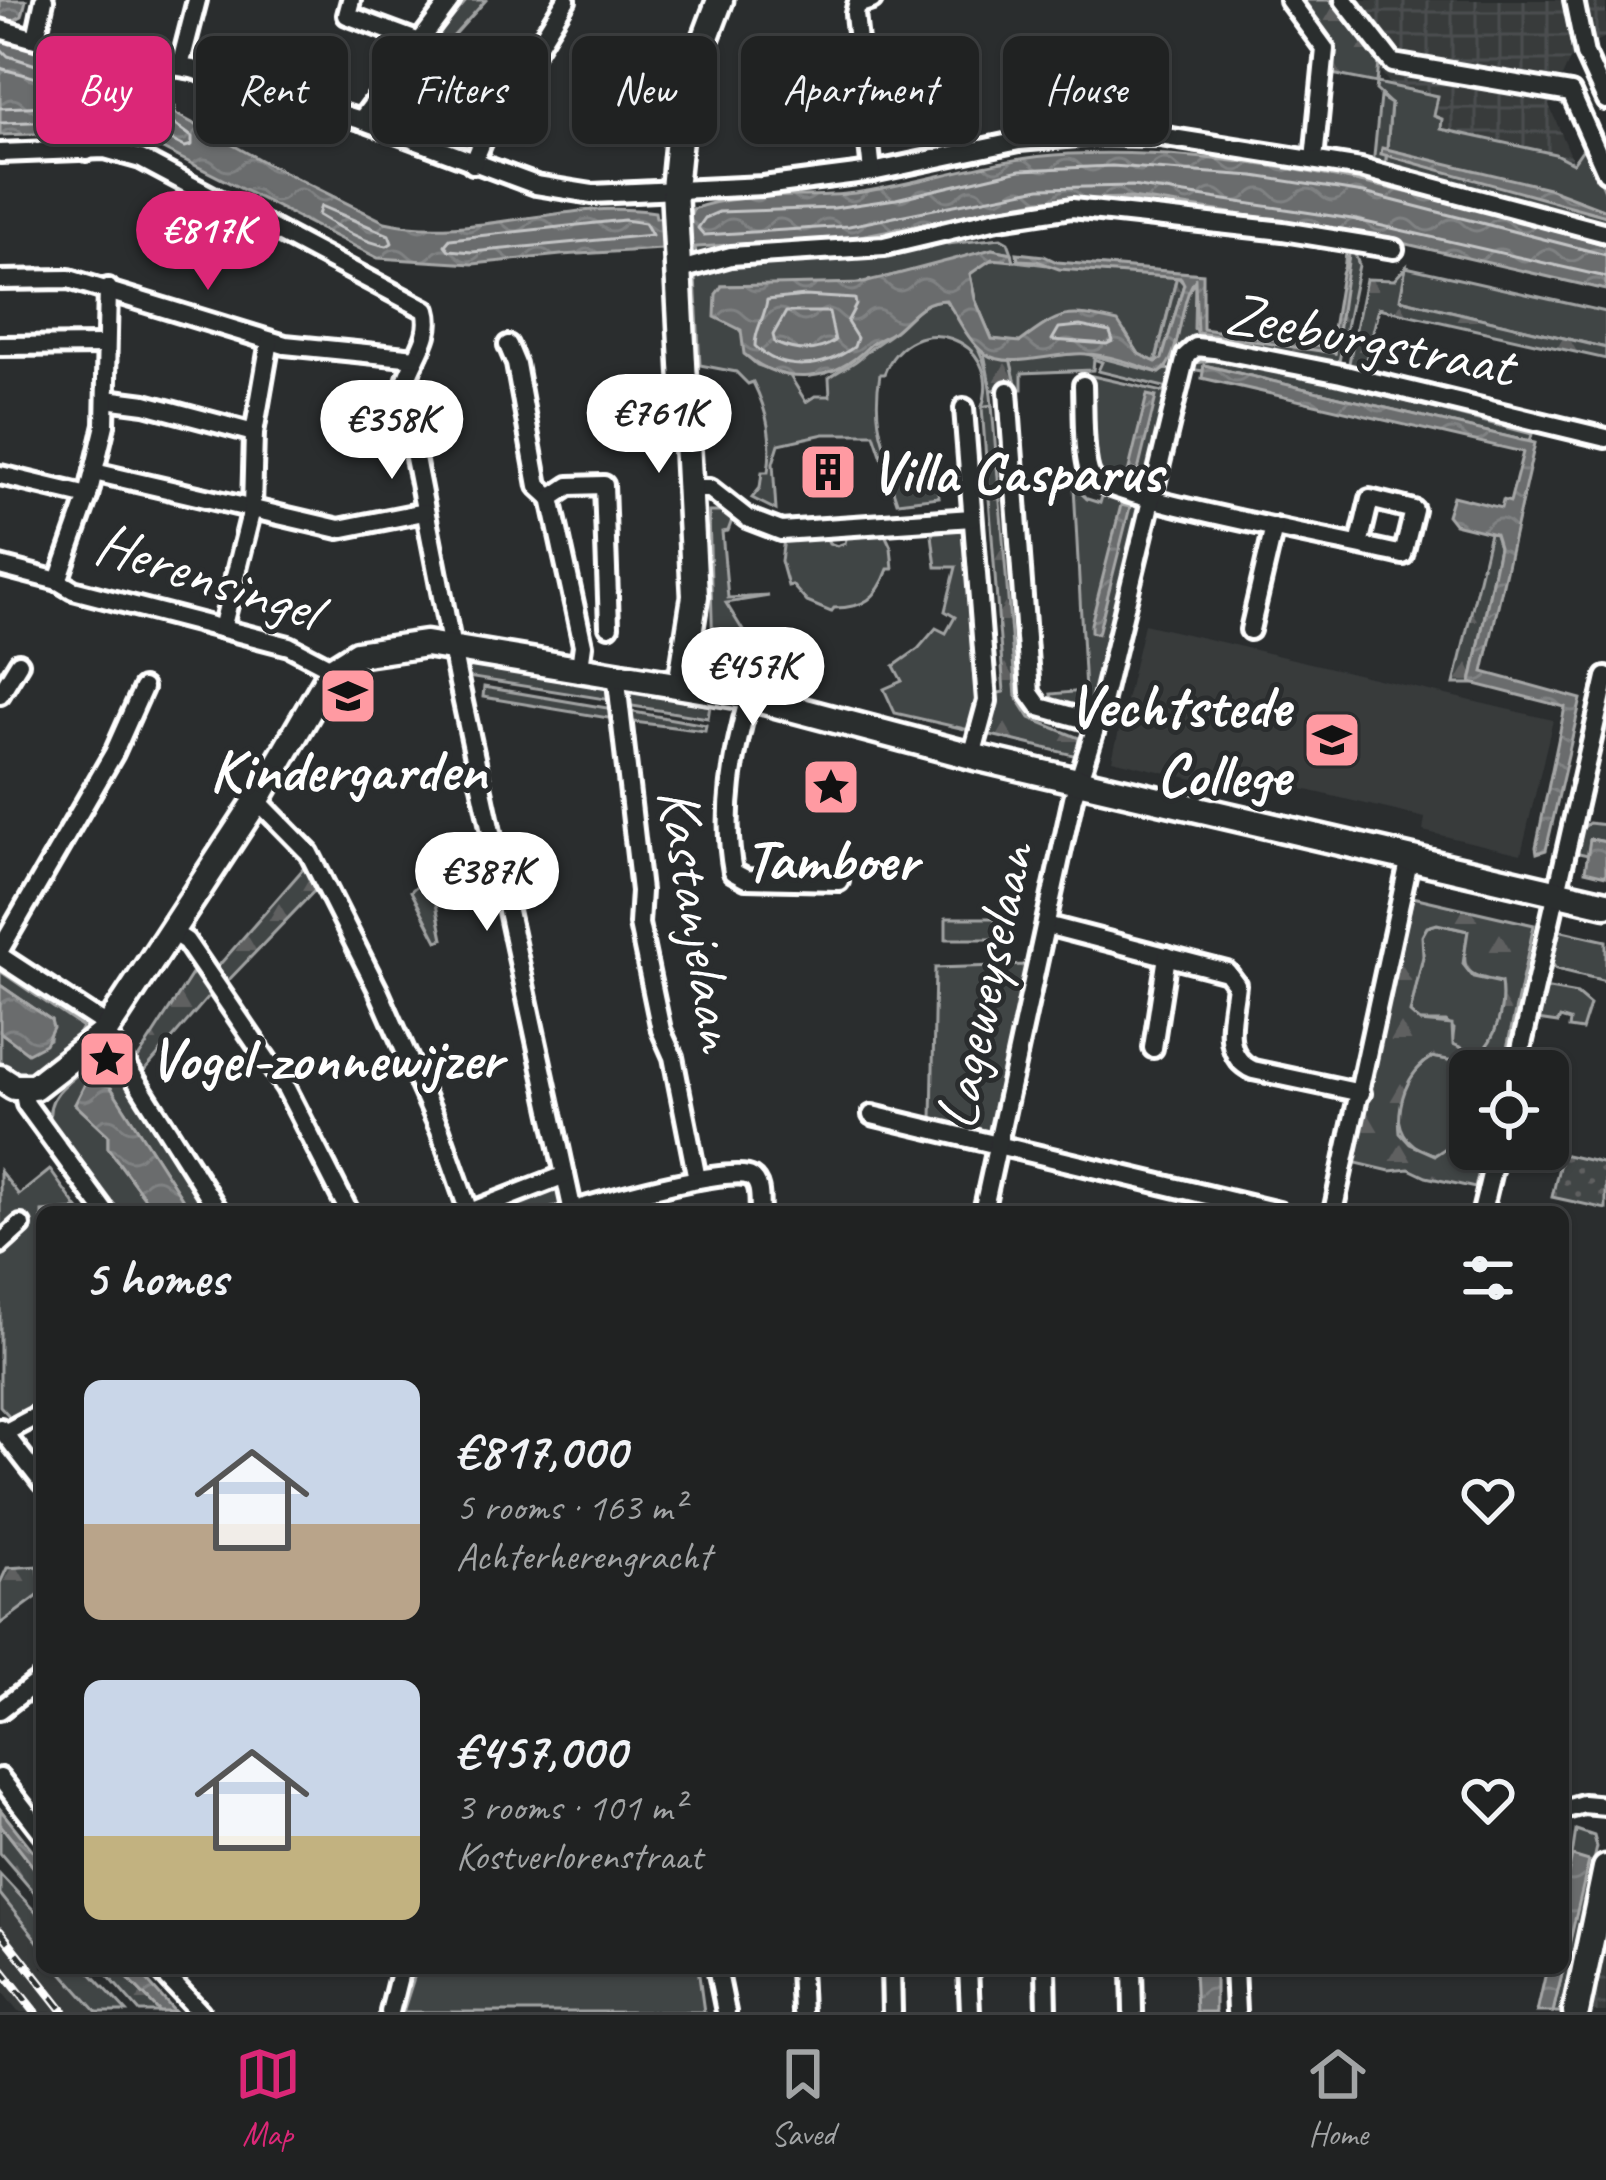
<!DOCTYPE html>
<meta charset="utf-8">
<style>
:root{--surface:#202222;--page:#282a2a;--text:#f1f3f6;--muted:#a2a4a5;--line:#3d3f40;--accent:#db2777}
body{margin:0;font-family:Caveat,sans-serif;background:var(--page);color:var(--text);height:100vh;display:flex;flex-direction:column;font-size:45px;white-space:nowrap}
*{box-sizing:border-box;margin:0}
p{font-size:39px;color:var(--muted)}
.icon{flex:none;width:66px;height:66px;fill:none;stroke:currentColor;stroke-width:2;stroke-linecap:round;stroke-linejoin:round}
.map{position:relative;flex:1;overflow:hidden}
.sheet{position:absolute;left:36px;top:1206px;width:1533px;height:768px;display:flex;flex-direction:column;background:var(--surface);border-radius:18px;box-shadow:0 3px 9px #0004,0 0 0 3px var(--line)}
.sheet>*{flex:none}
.hud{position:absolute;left:36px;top:36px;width:1536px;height:108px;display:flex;gap:24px}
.fabs{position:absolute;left:1449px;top:1050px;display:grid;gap:24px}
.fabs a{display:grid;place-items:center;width:120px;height:120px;border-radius:18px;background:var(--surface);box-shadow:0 3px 9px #0004,0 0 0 3px var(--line);font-size:60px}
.price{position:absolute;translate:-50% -102px;padding:0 27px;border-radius:42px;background:#fff;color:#222;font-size:39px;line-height:78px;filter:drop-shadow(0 3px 6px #0008)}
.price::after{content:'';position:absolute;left:50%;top:72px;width:36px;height:27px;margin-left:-18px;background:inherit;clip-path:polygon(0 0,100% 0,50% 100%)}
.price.selected{background:var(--accent);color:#fff}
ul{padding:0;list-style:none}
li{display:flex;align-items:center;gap:36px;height:300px;padding:0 48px}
li span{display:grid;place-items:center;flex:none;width:336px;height:240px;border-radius:18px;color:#555}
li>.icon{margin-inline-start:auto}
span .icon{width:144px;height:144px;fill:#fffc;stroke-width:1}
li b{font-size:51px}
h2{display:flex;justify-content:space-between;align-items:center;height:144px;padding:0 48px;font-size:51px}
.pill{padding:0 42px;border-radius:18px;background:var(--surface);box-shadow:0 3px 9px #0004,0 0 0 3px var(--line);font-size:42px;line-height:108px}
.pill.selected{background:var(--accent);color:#fff}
.tab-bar{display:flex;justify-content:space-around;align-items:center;height:168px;border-top:3px solid var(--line);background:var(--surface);font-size:33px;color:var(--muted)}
.tab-bar a{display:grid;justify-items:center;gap:6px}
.tab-bar .selected{color:var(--accent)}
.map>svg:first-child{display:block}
.built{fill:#373a3b}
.industrial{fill:url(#industrial-grid)}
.grass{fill:#414445;stroke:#a0a2a2;stroke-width:3}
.forest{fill:url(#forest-firs);stroke:#a0a2a2;stroke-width:3;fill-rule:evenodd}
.park{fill:url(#park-dots);stroke:#a0a2a2;stroke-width:3}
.water{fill:url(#water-waves);stroke:#a6a7a7;stroke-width:3}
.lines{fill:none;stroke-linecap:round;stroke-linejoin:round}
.shore{stroke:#c3c4c5;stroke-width:3}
.minor-casing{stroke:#fff;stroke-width:26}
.secondary-casing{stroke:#fff;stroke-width:33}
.minor{stroke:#2a2d2e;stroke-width:16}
.secondary{stroke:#2a2d2e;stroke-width:24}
.rail-casing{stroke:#fff;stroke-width:9}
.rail{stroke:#2a2d2e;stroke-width:4.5;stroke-dasharray:14;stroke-linecap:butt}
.labels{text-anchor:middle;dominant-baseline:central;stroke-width:10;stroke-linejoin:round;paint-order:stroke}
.street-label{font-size:60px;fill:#fff;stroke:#2a2d2e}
.poi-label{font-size:60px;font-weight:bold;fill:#fff;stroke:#2a2d2e;text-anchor:start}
</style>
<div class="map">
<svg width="1606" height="2012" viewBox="0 0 1606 2012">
<defs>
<pattern id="industrial-grid" width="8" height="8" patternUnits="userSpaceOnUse" patternTransform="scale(3)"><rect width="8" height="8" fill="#373a3b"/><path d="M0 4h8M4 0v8" fill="none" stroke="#4b4e4f"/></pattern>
<pattern id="forest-firs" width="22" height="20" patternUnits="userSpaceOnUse" patternTransform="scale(3)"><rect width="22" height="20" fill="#414445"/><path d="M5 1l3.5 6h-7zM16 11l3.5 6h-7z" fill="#5e6061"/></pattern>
<pattern id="park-dots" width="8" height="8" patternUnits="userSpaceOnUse" patternTransform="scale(3)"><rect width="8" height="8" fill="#414445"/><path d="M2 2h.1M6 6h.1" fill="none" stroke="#5e6061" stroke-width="1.8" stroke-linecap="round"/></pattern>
<pattern id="water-waves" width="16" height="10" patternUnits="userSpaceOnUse" patternTransform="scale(3)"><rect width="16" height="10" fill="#6a6c6d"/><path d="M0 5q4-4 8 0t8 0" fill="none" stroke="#808283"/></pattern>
</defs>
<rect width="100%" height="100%" fill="#2a2d2e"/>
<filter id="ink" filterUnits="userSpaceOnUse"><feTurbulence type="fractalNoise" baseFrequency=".00833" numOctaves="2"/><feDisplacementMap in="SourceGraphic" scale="24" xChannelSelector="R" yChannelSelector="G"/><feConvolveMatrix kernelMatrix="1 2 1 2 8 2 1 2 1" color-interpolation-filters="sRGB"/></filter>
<g filter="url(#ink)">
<g class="built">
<polygon points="1144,624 1553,720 1521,854 1423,831 1425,818 1243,775 1239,790 1112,760"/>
<polygon points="0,1894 42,1947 42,1968 58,1968 97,2012 18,2012 0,1989"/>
</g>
<g class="industrial">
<polygon points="1326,0 1606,0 1606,37 1573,53 1549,105 1574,163 1425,130"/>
<polygon points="1606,1940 1606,2012 1589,2012"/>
</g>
<g class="grass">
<polygon points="467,0 486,0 396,100 405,115 471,141 469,146 383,110 401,79"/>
<polygon points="1377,83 1438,96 1434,116 1442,119 1441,129 1555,154 1573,163 1585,146 1606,193 1606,230 1385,169 1391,104 1376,90"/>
<polygon points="1088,197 1196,205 1350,231 1348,238 1099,206 889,240 697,260 695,247 1041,200"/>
<path d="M935,237L948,244L1001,238L1008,242L1012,253L992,249L949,263L849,285L722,286L735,325L743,334L745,354L757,365L790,376L806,402L815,396H830L829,378C839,369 852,366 861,357C876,343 876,345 891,334C911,320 918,300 945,300C974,337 989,357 992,405L982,407C1005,339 911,304 884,374H880C874,408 878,437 894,469L899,467L918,489L934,476L939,497L897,502L874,434H824L779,444L773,463L776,510L752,498L760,488L762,472H768C773,439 768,412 753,382L748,384L736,372L700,365L695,277L724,263Z"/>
<path d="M1003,259C1060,269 1118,269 1177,276L1155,362L1139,354L1126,333L1020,343L992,339L975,299L970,274L986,261Z"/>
<polygon points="1406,267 1606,312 1606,348 1399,299"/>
<polygon points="1083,353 1159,373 1166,369 1173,371 1168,388 1098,371 1102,362 1094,359 1093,370 1022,373 1022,389 1017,389 1010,359"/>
<polygon points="1211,360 1336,383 1532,434 1530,442 1204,365 1203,371 1190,369 1196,363"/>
<polygon points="1088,375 1167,393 1148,480 1143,484 1106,476 1095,467"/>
<polygon points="1074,486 1087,499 1100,503 1103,493 1135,502 1140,508 1089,710 1053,702 1051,694 1085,691"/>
<polygon points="709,512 724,512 732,520 728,531 722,532 728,598 769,596 726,603 750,642 743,650 754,661 740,675 720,668 713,654"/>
<polygon points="959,529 963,532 976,702 969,730 895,713 884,689 902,681 894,666 918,649 936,628 946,633 955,617 945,611 956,567 936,567 932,535 934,531"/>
<path d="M884,532L891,547L893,569H888C877,599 864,608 834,608L831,612L807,602L792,585L788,586L781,561L784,539L826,537L829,543L837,546L845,543L847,535Z"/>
<polygon points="479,661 606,685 611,700 467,677 464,671"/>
<polygon points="484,687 613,709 614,719 483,697"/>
<polygon points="630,690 710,706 708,718 626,705 624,698"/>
<polygon points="628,711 706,725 705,731 626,721"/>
<polygon points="1589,823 1606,825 1606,842 1591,839 1588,855 1574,852 1579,831"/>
<polygon points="430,874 443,939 437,941 411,891"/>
<rect x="946" y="918" width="49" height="21"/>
<path d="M1437,924L1468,931L1463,964L1473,977L1501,983C1505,1006 1497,1040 1478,1055L1452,1044L1454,1029L1446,1022H1420L1410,1013L1423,956L1422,936L1427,927Z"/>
<polygon points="1558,930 1606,941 1606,981 1556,969 1552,963"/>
<polygon points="1029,965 991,1133 932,1120 935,968"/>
<polygon points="0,971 82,1027 75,1040 23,1080 0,1068 0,1032 28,1052 49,1039 51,1020 0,985"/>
<polygon points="1549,989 1577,994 1590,1005 1582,1030 1569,1028 1570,1021 1560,1018 1558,1023 1537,1020 1543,991"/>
<path d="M1433,1057L1460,1062L1470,1074C1470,1111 1470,1131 1440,1155C1381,1147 1392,1081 1433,1057Z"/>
<path d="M96,1060L122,1066L209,1212H191L110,1086L94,1081L75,1104L108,1135V1148L155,1212H120L51,1121C43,1094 77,1076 96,1060Z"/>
<polygon points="50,1170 78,1209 42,1212 42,1402 13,1420 0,1406 0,1171 19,1195"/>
<polygon points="557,1188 562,1193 560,1205 540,1212 489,1212"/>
<polygon points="1576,1830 1594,1836 1597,1847 1560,2012 1553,2012 1588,1862 1572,1856"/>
<polygon points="0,1874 42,1919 42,1947 0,1894"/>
<polygon points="58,1968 86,1968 127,2012 97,2012"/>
<polygon points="417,1968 698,1968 704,2012 403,2012"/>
</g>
<g class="forest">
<polygon points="1304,0 1330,0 1379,63 1377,83 1332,74 1332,39"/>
<polygon points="1380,97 1391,104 1385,169 1373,166"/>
<polygon points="1346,252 1355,254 1359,265 1338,366 1198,342 1187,343 1177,356 1173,371 1166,369 1186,296 1195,280 1194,329 1335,353"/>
<polygon points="1406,267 1400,299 1606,348 1606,359 1379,308 1363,372 1348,368 1366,279 1394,280"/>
<polygon points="1177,276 1184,284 1162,359 1156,362"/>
<polygon points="984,353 1010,358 1017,389 991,390"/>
<polygon points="992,405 1016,696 1030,718 1079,738 1077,756 987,734 993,694 1004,692 982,407"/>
<polygon points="1490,533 1495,534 1499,547 1471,682 1474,684 1454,684"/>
<polygon points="304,868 317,888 223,986 214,971"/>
<path d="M1413,897L1534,925L1502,1071L1470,1074L1459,1062L1432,1057C1406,1073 1397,1104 1400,1133L1410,1144L1435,1155L1458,1140L1470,1115V1149H1484L1475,1188L1426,1177L1409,1169L1390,1171L1352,1162ZM1437,924L1468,931C1462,970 1460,974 1501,982C1505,1006 1497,1040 1478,1055L1453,1044L1452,1025L1420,1022L1410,1013L1423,956L1422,936L1427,927Z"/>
<polygon points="194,971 210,995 139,1077 133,1066"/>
<polygon points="38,1566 42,1593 0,1624 0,1583 7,1568"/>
<polygon points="0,1824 42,1878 42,1902 0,1853"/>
<polygon points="101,1968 118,1968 160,2012 140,2012"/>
</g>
<polygon class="park" points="1562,1154 1606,1164 1606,1209 1552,1197"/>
<g class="water">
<path d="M0,0H26L22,16L14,20L10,44L41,50L86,70L90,76L87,92L115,99L118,87L151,103L156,99L175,107L174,113L264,162L385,222C472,242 565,198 655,212L656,218L690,216L693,209C743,190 803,200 855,193C927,182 997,157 1070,154C1253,146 1431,196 1606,245V290L1350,231L1132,198L1041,200L850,238L561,255L473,264L378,258L149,142L132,129L109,123V118L79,111L74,130L68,133L0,135Z"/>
<polygon points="1382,148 1548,188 1606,210 1606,216 1381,154"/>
<path d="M992,249L1012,253L1014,261L992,259L970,274L975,299L992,339L1020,342C1062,311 1066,310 1118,322L1139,354L1156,362L1162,359L1184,284L1181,278L1059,269L1037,261L1018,260L1017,253L1044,256L1057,262L1203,274V329L1330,347L1342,274L1349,255L1335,353L1197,333L1195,280C1178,303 1182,358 1160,373C1137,365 1111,355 1086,354C1057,351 1009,371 984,353C967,340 958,317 946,300C920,300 911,318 893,332C885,338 875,340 869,346C834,382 785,388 744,354L741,330L715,317L716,294L722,286L864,283Z"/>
<polygon points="1204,365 1535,443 1483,672 1581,699 1546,850 1537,853 1536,847 1565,707 1471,683 1499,547 1495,534 1454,524 1447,515 1453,496 1501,508 1503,500 1510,502 1523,452 1202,378"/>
<polygon points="1147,395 1156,397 1136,479 1127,477"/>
<polygon points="1121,505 1130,507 1098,634 1091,632 1091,624"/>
<polygon points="1590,839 1606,842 1606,876 1585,871"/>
<polygon points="0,985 51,1020 53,1027 45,1044 28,1053 0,1032"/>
<polygon points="86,1082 110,1086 191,1212 155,1212 108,1148 108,1135 75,1104"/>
<polygon points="0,1809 42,1862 42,1878 0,1824"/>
<polygon points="1572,1856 1589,1861 1553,2012 1537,2012 1547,1968 1563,1968 1563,1897"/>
<polygon points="118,1968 136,1968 175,2012 160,2012"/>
<polygon points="1194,1968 1215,1968 1215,2012 1196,2012"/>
</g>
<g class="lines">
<g class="shore">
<path d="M0,48L8,56L73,77C83,91 70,107 62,121L0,123"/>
<path d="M0,68C20,75 45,76 59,91L49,106L0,108"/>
<polygon points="151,115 161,114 192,137 192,145 185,147 155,132 145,122"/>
<path d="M321,206L389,235L392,243L387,246C363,242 338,227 318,215Z"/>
<polygon points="624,220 645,223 652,235 472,252 449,250 445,245 450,239"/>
<polyline points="1606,255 1364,193 1254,176 1112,166 1020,170 896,199 834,208 719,212 705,218 698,228 704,235 849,226 1040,188 1132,186 1352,219 1606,277"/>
<path d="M805,296L855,299L856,305L847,322L857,338L854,347C824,368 783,374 755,346C755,329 765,318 767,300Z"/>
<path d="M786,312H829L835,341C817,353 796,352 775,343L773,335Z"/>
<polygon points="1080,326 1110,332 1113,341 1107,344 1052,340 1059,328"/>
</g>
<defs>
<g id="minor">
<polyline points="351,0 347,15 417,41"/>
<polyline points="1289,0 1325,49 1314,160"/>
<polyline points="1344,0 1393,63 1571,93 1606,172"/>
<polyline points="1574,0 1585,54 1606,100"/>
<polyline points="0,29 71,49 192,69 361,120 536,185 592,194 763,186 872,172 1019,141 1090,135 1160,136 1361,168 1606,233"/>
<polyline points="36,38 44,0"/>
<polyline points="180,66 197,0"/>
<polyline points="361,120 451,0"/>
<polyline points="87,151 108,56"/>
<path d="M0,153L105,149L141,159L426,310C436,343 401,367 404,401L458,679L573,1212"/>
<polyline points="473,164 490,123 566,0"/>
<polyline points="872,172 855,14 857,5 872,0"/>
<polyline points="677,271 731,256 884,246 993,220 1072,208 1283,231 1394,249"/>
<polyline points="0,280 69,279 285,345 416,358"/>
<polyline points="508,345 516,364 538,486 551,498"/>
<polyline points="0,346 106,345"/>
<path d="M1083,385C1084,405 1082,460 1091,476C1104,497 1363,545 1403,555L1414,510L1370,499L1359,545"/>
<polyline points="1008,391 1030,693 1040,707 1097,723"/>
<polyline points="106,399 145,404 254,433"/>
<polyline points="964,408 987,701 972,756"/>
<polyline points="94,472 339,529 424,512"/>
<polyline points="0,475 88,496"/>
<polyline points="690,489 710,489 747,518 781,531 972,518"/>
<polyline points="551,498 569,486 604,485 609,626"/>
<polyline points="551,498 583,645 580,667"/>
<polyline points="0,566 58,581 73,590 289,646 333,669"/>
<polyline points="58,581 88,496 105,425 108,288"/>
<polyline points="222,629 252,509 254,433 270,341"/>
<polyline points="1250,630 1274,527"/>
<polyline points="616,673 641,891 639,924 661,1030 673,1057 697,1179"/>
<polyline points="0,694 19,663"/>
<path d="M749,697C733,755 722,813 733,872L746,879L839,881"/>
<polyline points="257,800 309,853 379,992 440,1130 469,1212"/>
<path d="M1046,925L1227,972L1236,984C1233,1015 1219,1055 1253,1070L1361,1093"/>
<polyline points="172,932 186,941 286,1088 349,1212"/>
<polyline points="0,950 114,753 143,688"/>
<polyline points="0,956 98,1020 219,1212"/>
<polyline points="1153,1048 1167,956"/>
<polyline points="1516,1071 1606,677"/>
<polyline points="23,1088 26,1104 105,1212"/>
<polyline points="872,1115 1278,1212"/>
<polyline points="470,1212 565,1175"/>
<path d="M568,1212C595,1204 732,1164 751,1177C762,1184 759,1201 760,1212"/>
<polyline points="983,1212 1073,798 1097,723 1186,356 1196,347 1214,349 1341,374 1606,438"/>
<polyline points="1333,1212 1410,857"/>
<polyline points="1482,1212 1497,1149"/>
<polyline points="0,1244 21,1225"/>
<polyline points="0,1428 42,1482"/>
<polyline points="4,1433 42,1413"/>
<polyline points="0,1710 42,1678"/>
<polyline points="0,1778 42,1832"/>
<polyline points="1563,1810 1583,1804 1606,1806"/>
<polyline points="159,1968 200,2012"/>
<polyline points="717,1968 726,2012"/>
<polyline points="800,1968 802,2012"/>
<polyline points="891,1968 892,2012"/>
<polyline points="968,1968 970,2012"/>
<polyline points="1046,1968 1047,2012"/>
<polyline points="1132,1968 1133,2012"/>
<polyline points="1234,1968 1236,2012"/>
<polyline points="390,2012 401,1968"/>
</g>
<g id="secondary">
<polyline points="681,685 695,596 674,189 683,98 720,0"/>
<polyline points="0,1078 14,1087 34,1087 105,1032 257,800 333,669 357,654 426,644 749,697 979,758 1606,904"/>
<polyline points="1576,2012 1606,1868"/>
</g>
</defs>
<use href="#minor" class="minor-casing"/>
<use href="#secondary" class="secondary-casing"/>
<use href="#minor" class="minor"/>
<use href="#secondary" class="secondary"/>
<defs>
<g id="rail">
<polyline points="0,1931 64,2012"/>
<polyline points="0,1968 35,2012"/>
</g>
</defs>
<use href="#rail" class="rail-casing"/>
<use href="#rail" class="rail"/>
</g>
</g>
<defs>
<symbol id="building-square" viewBox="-11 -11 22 22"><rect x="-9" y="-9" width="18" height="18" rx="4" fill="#ff9aa2" stroke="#2a2d2e"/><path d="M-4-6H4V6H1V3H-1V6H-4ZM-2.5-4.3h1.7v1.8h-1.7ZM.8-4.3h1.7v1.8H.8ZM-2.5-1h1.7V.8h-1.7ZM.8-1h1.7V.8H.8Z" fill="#111"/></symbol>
<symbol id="school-square" viewBox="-11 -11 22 22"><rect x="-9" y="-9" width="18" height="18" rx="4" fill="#ff9aa2" stroke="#2a2d2e"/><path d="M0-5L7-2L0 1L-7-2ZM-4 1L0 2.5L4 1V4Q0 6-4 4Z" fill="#111"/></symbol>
<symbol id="sight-square" viewBox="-11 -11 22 22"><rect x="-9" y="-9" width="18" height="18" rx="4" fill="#ff9aa2" stroke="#2a2d2e"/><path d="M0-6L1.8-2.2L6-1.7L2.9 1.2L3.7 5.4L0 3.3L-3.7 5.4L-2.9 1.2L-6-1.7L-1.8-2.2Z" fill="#111"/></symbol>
</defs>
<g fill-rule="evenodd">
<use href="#building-square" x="795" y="439" width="66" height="66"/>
<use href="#school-square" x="315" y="663" width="66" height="66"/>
<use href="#school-square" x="1299" y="707" width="66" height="66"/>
<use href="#sight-square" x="798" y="754" width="66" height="66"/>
<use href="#sight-square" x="74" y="1026" width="66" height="66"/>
</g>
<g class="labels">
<g class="street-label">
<text transform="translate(1370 339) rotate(11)">Zeeburgstraat</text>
<text transform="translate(208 576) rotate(18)">Herensingel</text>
<text transform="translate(699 919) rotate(81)">Kastanjelaan</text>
<text transform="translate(984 986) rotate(-78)">Lageweyselaan</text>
</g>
<g class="poi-label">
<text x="870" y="472">Villa Casparus</text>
<text x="1290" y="706" text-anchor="end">Vechtstede<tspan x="1290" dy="69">College</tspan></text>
<text x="348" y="770" text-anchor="middle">Kindergarden</text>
<text x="831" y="860" text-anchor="middle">Tamboer</text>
<text x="149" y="1059">Vogel-zonnewijzer</text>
</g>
</g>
</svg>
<div class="fabs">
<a><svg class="icon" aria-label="locate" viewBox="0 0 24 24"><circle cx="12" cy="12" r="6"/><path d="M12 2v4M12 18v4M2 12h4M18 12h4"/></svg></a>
</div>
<b class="price selected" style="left:208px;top:293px">€817K</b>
<b class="price" style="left:659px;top:476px">€761K</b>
<b class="price" style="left:392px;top:482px">€358K</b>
<b class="price" style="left:753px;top:729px">€457K</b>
<b class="price" style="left:487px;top:934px">€387K</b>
<div class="hud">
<a class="pill selected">Buy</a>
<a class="pill">Rent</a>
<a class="pill">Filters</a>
<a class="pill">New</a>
<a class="pill">Apartment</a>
<a class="pill">House</a>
</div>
<section class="sheet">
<h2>5 homes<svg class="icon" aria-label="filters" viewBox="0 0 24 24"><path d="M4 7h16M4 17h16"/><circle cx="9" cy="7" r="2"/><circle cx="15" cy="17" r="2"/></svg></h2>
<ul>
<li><span style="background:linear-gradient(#c9d6e8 60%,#b9a48a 0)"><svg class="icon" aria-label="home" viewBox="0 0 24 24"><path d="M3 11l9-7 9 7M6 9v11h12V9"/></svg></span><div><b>€817,000</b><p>5 rooms · 163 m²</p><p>Achterherengracht</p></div><svg class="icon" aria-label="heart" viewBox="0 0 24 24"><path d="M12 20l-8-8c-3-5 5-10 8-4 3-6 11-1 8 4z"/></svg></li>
<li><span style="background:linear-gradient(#c9d6e8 65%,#c2b280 0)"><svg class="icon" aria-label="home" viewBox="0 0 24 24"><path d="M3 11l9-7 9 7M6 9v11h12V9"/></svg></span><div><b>€457,000</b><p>3 rooms · 101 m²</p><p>Kostverlorenstraat</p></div><svg class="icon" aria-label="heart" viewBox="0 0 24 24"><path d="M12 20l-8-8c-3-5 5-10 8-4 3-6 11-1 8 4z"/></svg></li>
</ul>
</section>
</div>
<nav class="tab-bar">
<a class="selected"><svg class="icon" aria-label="map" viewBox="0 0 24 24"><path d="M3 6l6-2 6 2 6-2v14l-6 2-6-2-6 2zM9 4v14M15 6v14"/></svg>Map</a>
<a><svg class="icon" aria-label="saved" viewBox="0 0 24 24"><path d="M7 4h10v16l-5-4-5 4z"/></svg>Saved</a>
<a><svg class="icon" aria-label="home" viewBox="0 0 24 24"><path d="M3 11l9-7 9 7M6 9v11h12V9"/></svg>Home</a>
</nav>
